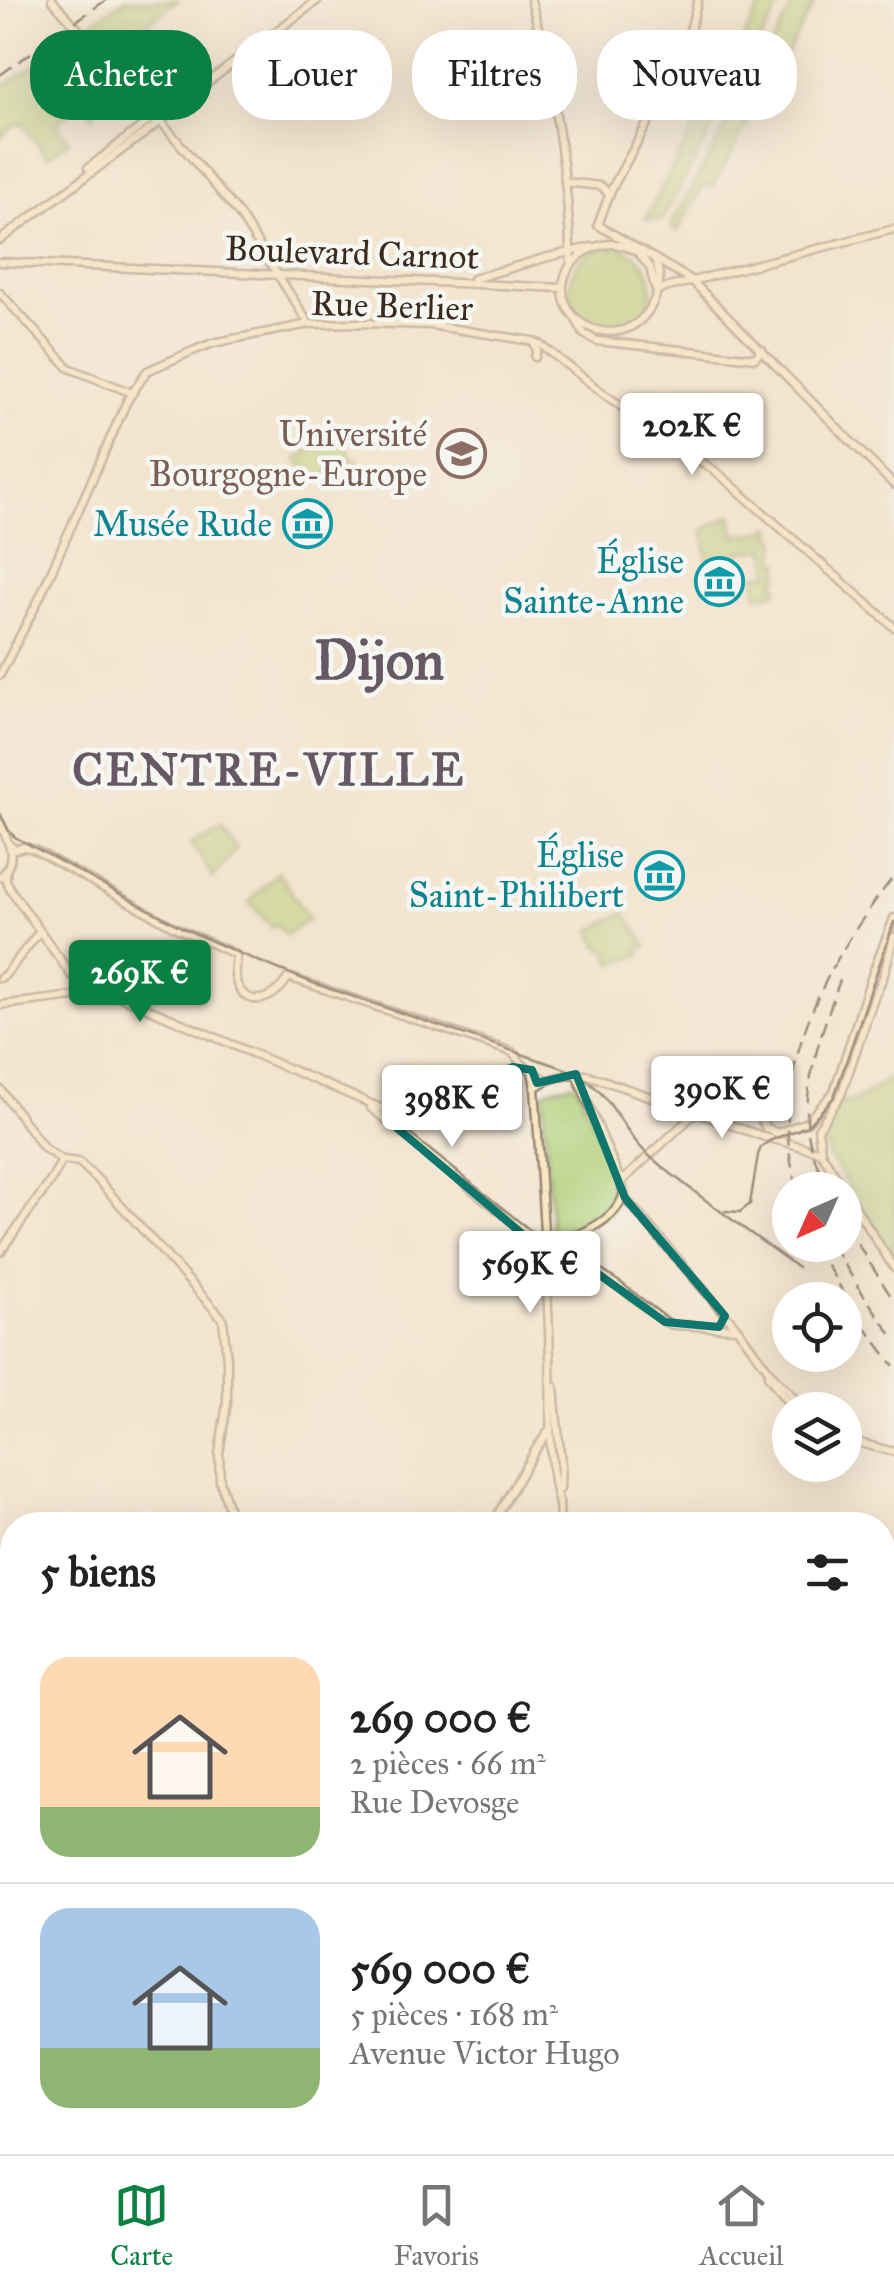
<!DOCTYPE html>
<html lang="fr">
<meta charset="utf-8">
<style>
:root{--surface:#fff;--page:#f6f6f6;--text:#222;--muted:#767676;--line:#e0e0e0;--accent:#0b8043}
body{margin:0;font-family:"IM FELL Great Primer",serif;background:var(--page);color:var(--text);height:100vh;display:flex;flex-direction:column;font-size:38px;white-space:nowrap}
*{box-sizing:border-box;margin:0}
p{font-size:32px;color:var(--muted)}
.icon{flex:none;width:55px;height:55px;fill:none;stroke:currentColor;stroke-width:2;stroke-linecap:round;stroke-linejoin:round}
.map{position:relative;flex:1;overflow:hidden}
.drawer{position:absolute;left:0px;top:1512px;width:895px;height:642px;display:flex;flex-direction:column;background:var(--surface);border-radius:40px 40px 0 0;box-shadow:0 10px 40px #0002}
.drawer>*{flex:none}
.hud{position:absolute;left:30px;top:30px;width:835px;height:90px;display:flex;gap:20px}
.needle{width:65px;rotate:225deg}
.tools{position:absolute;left:772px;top:1172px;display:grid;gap:20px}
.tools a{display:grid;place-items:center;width:90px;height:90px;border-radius:50%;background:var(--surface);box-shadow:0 10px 40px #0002;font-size:50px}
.price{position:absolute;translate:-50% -85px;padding:0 22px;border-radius:10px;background:#fff;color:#222;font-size:32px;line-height:65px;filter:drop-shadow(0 2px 5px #0008)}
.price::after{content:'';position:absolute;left:50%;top:60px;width:30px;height:22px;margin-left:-15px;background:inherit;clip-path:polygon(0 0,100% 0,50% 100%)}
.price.selected{background:var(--accent);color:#fff}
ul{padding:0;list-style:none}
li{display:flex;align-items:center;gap:30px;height:250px;padding:0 40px}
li+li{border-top:2px solid var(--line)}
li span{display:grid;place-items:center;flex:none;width:280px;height:200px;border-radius:30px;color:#555}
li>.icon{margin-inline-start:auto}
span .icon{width:120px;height:120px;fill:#fffc;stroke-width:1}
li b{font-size:42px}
h2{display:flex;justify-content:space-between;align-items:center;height:120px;padding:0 40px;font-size:42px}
.chip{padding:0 35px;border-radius:40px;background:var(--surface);box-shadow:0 10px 40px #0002;font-size:35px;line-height:90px}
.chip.selected{background:var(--accent);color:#fff}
.tabs{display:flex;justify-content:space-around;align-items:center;height:140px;border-top:2px solid var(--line);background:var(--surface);font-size:28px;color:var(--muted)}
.tabs a{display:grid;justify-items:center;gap:5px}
.tabs .selected{color:var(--accent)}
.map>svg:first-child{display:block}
.green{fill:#b0cd74;stroke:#767c49;stroke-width:2.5}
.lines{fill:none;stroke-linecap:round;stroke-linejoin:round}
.secondary-casing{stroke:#978776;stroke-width:11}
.primary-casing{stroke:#978776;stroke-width:14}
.secondary{stroke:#f9e7c3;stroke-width:6}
.primary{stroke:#f1c369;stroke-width:9}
.tram{stroke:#3b2a1e;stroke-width:2.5}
.rail{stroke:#3b2a1e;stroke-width:2.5;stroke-dasharray:15 8;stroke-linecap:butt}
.marked{fill:none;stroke:#0f766e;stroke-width:8;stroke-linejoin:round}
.labels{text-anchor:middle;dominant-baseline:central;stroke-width:9;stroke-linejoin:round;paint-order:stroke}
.street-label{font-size:35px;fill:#3b2a1e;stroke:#f6f6f2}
.education-label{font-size:35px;fill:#785e54;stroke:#f6f6f2;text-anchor:end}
.culture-label{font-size:35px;fill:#0d838f;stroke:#f6f6f2;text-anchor:end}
.district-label{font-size:45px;font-weight:bold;letter-spacing:2.5px;fill:#675963;stroke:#f6f6f2}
.town-label{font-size:55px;font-weight:bold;fill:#675963;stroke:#f6f6f2}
</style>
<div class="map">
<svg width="894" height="2154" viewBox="0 0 894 2154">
<rect width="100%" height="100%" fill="#f6f6f2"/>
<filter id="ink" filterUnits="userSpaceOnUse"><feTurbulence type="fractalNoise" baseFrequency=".01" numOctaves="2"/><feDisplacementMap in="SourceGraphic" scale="20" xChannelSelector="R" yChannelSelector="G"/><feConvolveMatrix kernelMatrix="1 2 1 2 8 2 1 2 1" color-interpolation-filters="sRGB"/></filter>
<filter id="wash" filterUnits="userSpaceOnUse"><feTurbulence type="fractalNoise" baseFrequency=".0048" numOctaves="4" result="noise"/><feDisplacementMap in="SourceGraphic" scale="40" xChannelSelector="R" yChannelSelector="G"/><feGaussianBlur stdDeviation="2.25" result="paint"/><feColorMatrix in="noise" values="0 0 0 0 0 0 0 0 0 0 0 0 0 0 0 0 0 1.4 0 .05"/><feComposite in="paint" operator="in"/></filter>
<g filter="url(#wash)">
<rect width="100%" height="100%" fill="#f3e4ce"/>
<g class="green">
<polygon points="124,0 178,0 108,52 88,29 90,27 89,24"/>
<polygon points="764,0 783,0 662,220 645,219"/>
<polygon points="796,0 816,0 755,111 742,99"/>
<polygon points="77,36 110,72 89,93 88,101 96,111 93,117 82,104 56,123 69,141 49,156 45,154 23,124 14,125 0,138 0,88"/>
<polygon points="732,116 749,121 712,188 705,184 677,232 671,225"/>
<circle cx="611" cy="288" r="41"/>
<polygon points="333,434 360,464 356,469 345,458 318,482 297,459"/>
<polygon points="732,515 735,536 765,531 769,526 774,530 772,533 778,542 775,561 780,562 779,578 775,578 774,584 778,585 777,592 757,596 755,575 770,573 766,549 738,552 739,568 727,569 723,564 708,565 703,530"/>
<polygon points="220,824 236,849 213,878 191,842 202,834 208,833 209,830"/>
<polygon points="278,872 309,919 286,935 276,924 272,927 249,902"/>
<polygon points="625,913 647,947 638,950 640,955 612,964 608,951 598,946 592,930"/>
<polygon points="894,1075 894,1261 829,1156 821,1131 842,1101 853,1102"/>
<path d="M573,1083L579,1089C587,1111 617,1171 617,1191C617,1200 613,1206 608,1213L564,1236L551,1233L543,1094L547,1090Z"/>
</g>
</g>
<g filter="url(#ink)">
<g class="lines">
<defs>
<g id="secondary">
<polyline points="52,0 158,118 239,214 309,324"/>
<path d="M531,0C554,85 568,176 571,265"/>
<polyline points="698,0 682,60 611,190 598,225 691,280 894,485"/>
<polyline points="88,168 165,108 203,84"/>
<polyline points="565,182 601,186 609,194"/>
<polyline points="0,240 161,121 208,82 318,0"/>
<polyline points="640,255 650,267 655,288"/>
<path d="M643,255C634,250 625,245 614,244C591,243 565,262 563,285C559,331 632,356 655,298C660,284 661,274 655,260"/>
<polyline points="0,262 562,288"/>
<polyline points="473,279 548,257 591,247"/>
<polyline points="661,289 894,229"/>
<polyline points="0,293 69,368 132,393"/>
<polyline points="574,316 584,334 597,341 755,358 762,350"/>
<polyline points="533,341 537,350 535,357"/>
<polyline points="0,675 39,599 127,401 147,371 195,350 213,343 309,324 362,323 430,325 532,341 540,344 608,397 719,474 894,627"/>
<path d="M0,823C9,843 19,860 0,877"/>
<path d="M11,846L15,849L25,847L35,850L174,927L233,953L236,957C227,1001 264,1015 288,978H291L512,1052L523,1065L546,1080"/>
<polyline points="6,872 6,880 10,889 72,976 390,1112 403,1116 417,1114 523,1065"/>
<polyline points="0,978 5,975 40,931"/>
<polyline points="0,1005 107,992"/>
<path d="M532,1071L535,1088C541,1178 547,1268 550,1358C552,1402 546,1461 559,1504"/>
<polyline points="576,1074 621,1182 625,1198 733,1323 773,1376 805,1410"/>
<path d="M535,1088C549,1076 570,1074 588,1075L762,1136L821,1152"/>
<polyline points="0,1089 44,1148 62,1160"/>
<path d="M371,1108L533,1238C558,1249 617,1223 623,1195"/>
<polyline points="765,1127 777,1133 807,1122 834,1092 872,975 894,918"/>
<polyline points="820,1151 845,1190"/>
<polyline points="821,1152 818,1129 841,1095 875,995 883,978 894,937"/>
<polyline points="62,1160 79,1162 97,1179 223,1319 227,1360 227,1403 219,1454 220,1481 234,1525"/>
<polyline points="621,1182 736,1075 766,1128"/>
<polyline points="845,1191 894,1268"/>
<polyline points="0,1252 52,1179 62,1160"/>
<polyline points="545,1253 562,1252 572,1255 621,1288 665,1322 673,1325 736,1328"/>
<polyline points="768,1376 785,1399 800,1409"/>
<polyline points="554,1387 561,1464 560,1489"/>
<polyline points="845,1439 894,1452"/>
<polyline points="559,1502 560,1525"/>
<polyline points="494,1525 499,1512 534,1452 550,1429"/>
<polyline points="650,2142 652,2154"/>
<polyline points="176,2154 177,2142"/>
</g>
<g id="primary">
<polyline points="0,1858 12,1871"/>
<polyline points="469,2142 481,2154"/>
</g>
</defs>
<use href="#secondary" class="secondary-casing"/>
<use href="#primary" class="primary-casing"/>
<use href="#secondary" class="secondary"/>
<use href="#primary" class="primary"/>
<g class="tram">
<path d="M0,813L9,831L15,837L181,927L241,954L313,983L563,1068C614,1086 617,1130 654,1160C700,1198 750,1232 798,1268"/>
<polyline points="725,1211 740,1212 750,1204 758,1155 761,1147 769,1141 807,1126 834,1097 894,922"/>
</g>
<g class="rail">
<polyline points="0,75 106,0"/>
<path d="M797,1190C793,1173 789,1155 788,1137C784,1040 836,950 894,876"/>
<path d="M830,1190C820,1172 811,1153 808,1132C802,1085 824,1024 840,980"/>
<polyline points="845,1224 894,1301"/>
<polyline points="815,1245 861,1322 894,1366"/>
<polyline points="832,1245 865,1297 894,1338"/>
</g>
</g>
</g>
<path d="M0 0H894V2154H0ZM513,1067L532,1070L537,1083L576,1074L625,1198L725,1316L719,1327L665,1322L572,1255L545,1253L397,1128L400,1117Z" fill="#f3e4ce" fill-opacity=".55" fill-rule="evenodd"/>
<path class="marked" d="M513,1067L532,1070L537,1083L576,1074L625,1198L725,1316L719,1327L665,1322L572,1255L545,1253L397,1128L400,1117Z"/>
<defs>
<symbol id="university-ring" viewBox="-11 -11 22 22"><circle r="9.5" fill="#f6f6f2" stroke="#8d6e63" stroke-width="1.5"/><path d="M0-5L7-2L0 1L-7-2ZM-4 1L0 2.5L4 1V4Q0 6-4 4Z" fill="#8d6e63"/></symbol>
<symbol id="museum-ring" viewBox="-11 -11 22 22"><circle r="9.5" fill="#f6f6f2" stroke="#0f9aa8" stroke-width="1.5"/><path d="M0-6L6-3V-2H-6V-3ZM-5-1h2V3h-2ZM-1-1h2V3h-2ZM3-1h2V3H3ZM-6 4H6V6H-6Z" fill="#0f9aa8"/></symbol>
</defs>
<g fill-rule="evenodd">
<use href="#university-ring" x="434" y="426" width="55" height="55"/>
<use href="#museum-ring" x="280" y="496" width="55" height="55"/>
<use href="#museum-ring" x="692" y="554" width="55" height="55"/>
<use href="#museum-ring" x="632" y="848" width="55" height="55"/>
</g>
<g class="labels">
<g class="street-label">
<text transform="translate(352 253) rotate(2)">Boulevard Carnot</text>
<text transform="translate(392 306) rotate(2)">Rue Berlier</text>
</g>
<g class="education-label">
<text x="427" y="434">Université<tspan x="427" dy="40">Bourgogne-Europe</tspan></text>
</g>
<g class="culture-label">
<text x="272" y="524">Musée Rude</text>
<text x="684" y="561">Église<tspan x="684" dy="40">Sainte-Anne</tspan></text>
<text x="624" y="855">Église<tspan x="624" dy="40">Saint-Philibert</tspan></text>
</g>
<g class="district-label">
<text x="269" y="769">CENTRE-VILLE</text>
</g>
<g class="town-label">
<text x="379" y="660">Dijon</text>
</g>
</g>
</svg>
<div class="tools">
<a><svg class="needle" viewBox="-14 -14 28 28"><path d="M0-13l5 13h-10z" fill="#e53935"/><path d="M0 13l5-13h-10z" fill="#767676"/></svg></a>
<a><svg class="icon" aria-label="locate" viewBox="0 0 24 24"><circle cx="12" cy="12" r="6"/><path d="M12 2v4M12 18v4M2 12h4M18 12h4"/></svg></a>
<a><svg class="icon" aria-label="layers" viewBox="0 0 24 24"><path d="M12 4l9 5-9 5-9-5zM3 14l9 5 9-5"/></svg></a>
</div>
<b class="price" style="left:692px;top:478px">202K €</b>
<b class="price selected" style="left:140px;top:1025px">269K €</b>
<b class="price" style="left:722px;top:1141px">390K €</b>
<b class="price" style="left:452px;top:1150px">398K €</b>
<b class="price" style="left:530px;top:1316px">569K €</b>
<div class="hud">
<a class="chip selected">Acheter</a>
<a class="chip">Louer</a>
<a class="chip">Filtres</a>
<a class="chip">Nouveau</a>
</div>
<section class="drawer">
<h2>5 biens<svg class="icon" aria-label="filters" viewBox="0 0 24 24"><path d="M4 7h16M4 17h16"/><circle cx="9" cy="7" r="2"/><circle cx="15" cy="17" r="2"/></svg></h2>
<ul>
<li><span style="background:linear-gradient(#ffd9b3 75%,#8fb573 0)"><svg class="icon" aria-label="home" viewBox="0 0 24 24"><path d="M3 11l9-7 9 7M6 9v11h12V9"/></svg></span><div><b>269 000 €</b><p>2 pièces · 66 m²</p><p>Rue Devosge</p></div></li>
<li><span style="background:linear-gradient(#a9c7e8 70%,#8fb573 0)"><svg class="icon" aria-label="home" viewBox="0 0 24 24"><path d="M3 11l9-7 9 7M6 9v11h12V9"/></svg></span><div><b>569 000 €</b><p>5 pièces · 168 m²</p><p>Avenue Victor Hugo</p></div></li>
</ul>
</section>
</div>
<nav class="tabs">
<a class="selected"><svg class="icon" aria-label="map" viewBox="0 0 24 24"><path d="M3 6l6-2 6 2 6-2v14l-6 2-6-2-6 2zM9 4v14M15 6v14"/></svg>Carte</a>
<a><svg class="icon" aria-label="saved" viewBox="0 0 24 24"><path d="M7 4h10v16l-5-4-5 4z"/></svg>Favoris</a>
<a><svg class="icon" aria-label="home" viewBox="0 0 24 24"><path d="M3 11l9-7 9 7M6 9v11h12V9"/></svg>Accueil</a>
</nav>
